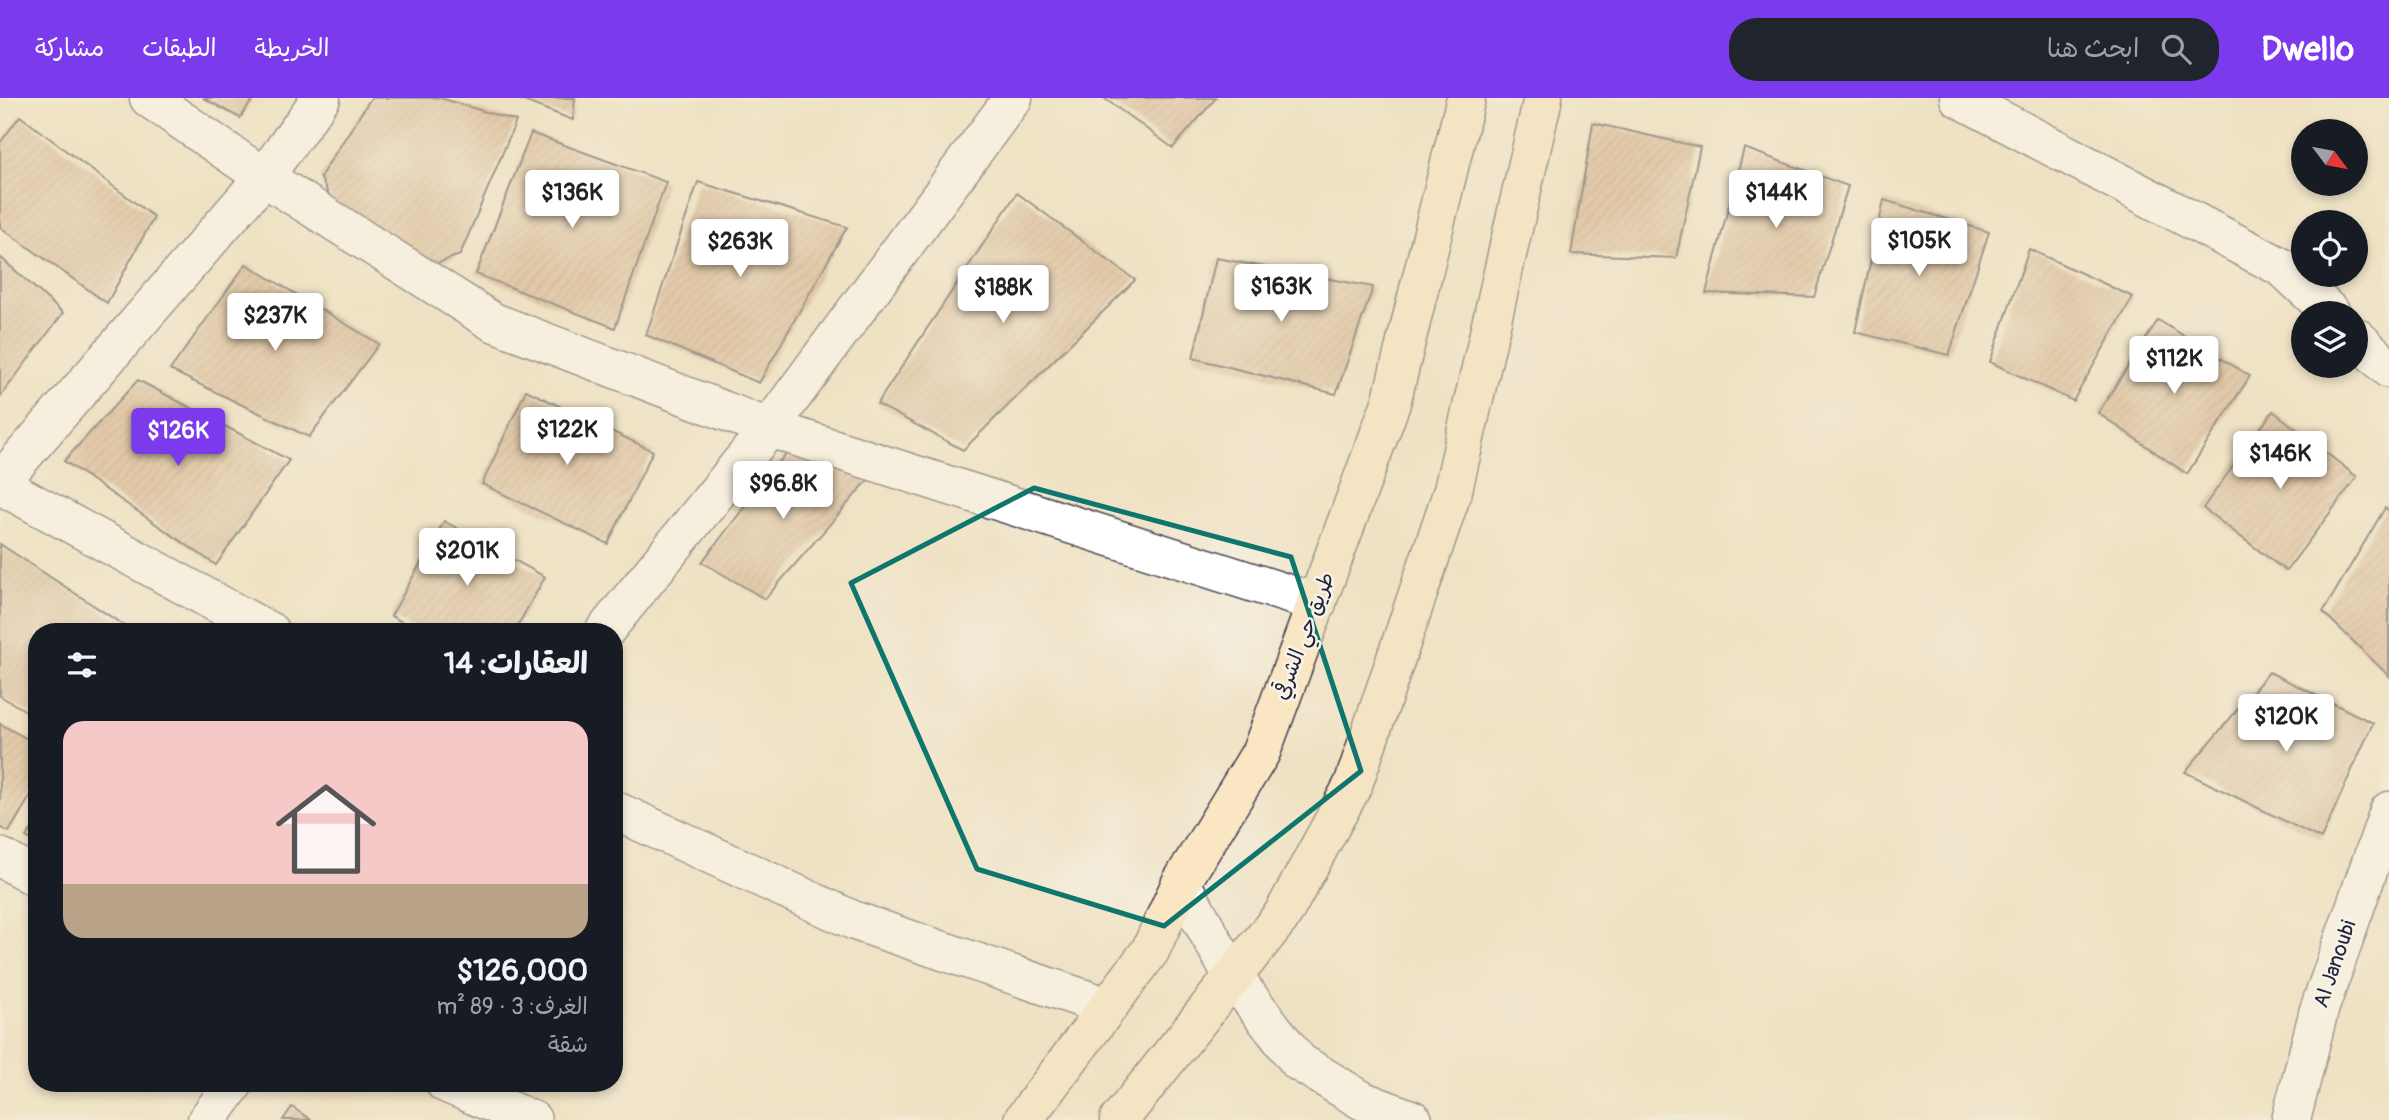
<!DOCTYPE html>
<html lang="ar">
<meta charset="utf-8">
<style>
:root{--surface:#171b24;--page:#20242c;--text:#f1f3f6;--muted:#9ea1a6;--accent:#7c3aed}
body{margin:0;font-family:Pangolin,"Playpen Sans Arabic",sans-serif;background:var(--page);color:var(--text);direction:rtl;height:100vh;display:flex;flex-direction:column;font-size:26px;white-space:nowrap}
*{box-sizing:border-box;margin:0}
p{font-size:23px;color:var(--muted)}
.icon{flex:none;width:38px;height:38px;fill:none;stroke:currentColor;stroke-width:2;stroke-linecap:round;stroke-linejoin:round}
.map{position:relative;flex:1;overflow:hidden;direction:ltr}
.drawer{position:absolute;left:28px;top:525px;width:595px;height:469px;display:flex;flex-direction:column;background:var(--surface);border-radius:28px;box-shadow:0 4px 10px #0003;direction:rtl}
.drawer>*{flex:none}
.needle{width:46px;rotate:122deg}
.fabs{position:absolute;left:2291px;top:21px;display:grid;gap:14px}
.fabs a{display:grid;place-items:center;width:77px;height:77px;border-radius:50%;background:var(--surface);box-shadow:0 4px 10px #0003;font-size:35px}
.price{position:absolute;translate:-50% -60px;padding:0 16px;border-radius:7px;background:#fff;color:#222;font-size:23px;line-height:46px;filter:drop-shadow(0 2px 4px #0008)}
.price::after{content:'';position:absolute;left:50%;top:42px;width:21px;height:16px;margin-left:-10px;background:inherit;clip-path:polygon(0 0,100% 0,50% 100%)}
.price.current{background:var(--accent);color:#fff}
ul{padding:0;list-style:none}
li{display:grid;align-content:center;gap:14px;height:371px;padding:0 35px}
li span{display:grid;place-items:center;height:217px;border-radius:21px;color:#555}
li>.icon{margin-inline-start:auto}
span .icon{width:126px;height:126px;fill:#fffc;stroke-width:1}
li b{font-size:30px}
h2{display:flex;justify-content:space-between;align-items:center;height:84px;padding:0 35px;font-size:30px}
header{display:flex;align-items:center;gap:42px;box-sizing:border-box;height:98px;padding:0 35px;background:var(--accent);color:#fff}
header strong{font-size:33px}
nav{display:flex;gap:38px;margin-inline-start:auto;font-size:24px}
.search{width:490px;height:63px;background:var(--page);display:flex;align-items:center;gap:18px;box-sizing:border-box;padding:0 24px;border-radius:28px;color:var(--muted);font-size:26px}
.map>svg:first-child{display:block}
.building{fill:url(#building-hatch)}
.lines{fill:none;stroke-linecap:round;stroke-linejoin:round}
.street-casing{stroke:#413f4f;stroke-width:41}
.secondary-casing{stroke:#413f4f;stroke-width:41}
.street{stroke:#fff;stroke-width:38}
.secondary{stroke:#fbe6c4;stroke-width:38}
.marked{fill:none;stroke:#0f766e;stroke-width:5;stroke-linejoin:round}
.labels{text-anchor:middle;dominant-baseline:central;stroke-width:5;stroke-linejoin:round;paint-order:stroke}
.street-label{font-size:21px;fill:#22223b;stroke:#f7f3e8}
</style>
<header>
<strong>Dwello</strong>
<div class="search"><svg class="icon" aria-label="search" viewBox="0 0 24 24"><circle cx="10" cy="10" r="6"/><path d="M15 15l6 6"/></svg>ابحث هنا</div>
<nav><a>الخريطة</a><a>الطبقات</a><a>مشاركة</a></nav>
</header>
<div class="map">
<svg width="2389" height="1022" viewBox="0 0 2389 1022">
<defs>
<pattern id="building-hatch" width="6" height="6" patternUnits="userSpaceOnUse" patternTransform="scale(1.75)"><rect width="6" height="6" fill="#d3ab89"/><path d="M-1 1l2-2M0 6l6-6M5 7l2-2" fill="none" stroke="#ab8b71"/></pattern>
</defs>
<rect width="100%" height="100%" fill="#f7f3e8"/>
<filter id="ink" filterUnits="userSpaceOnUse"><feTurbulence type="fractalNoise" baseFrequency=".0143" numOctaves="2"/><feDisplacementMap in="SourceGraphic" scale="14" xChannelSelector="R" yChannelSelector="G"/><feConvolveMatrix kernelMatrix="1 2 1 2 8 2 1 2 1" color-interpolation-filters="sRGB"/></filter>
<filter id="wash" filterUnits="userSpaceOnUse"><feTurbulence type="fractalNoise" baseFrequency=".00686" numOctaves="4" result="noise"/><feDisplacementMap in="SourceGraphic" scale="28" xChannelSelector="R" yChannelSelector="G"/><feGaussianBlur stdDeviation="1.57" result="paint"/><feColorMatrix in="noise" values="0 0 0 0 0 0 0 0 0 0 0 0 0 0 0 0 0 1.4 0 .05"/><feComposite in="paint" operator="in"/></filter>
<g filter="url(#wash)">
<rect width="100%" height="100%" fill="#efe1c3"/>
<g id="blocks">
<g class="building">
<polygon points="203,0 254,0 240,20"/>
<polygon points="371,0 440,0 516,23 460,157 435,166 332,103 320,79"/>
<polygon points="516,0 575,0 573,22"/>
<polygon points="1104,0 1216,0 1173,50"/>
<polygon points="20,18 154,119 107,205 0,129 0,45"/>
<polygon points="1593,25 1700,49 1676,160 1571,156"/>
<polygon points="531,35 666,84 615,230 476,176"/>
<polygon points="1744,50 1848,88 1814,199 1706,195"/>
<polygon points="698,84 847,129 759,285 646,237"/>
<polygon points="1017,95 1135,182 963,352 877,306"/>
<polygon points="1884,102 1989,134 1949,257 1855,234"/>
<polygon points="2029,151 2133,199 2073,303 1990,264"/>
<polygon points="0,159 63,215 0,299"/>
<polygon points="1216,160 1373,189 1336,296 1193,260"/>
<polygon points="246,166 379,246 309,339 170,272"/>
<polygon points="2158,222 2250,278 2187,376 2098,315"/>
<polygon points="138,282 289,362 216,467 64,363"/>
<polygon points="526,292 653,353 608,446 482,386"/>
<polygon points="2273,313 2357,379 2286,473 2203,410"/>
<polygon points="791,349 869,381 765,501 702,464"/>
<polygon points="2385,410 2389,413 2389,578 2323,514"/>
<polygon points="444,423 545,479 514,534 420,534 391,518"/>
<polygon points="0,446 134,534 37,534 37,619 0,598"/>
<polygon points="2269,574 2373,625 2321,741 2185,674"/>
<polygon points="0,626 37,646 37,687 9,734 0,729"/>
<polygon points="37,724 37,745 26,739"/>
<polygon points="292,1009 311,1022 283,1022"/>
</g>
</g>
</g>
<g filter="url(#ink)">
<use href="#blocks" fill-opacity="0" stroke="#413f4f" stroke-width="2"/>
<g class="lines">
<defs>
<g id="street">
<polyline points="149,0 264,79 493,224 769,330 1317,505"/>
<polyline points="1959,0 2283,170 2331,215"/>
<polyline points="2356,239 2389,271"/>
<polyline points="0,384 264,79 321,0"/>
<polyline points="0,387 270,534"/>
<polyline points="604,534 769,330 1013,0"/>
<polyline points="614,712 855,823 1108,909"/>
<polyline points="0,759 37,780"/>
<polyline points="1181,785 1233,879 1299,964 1363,1003 1413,1022"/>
<polyline points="445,985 532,1022"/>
<polyline points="207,1022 234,985"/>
<polyline points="2291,1022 2319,912 2389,713"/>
</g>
<g id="secondary">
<polyline points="1023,1022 1150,853 1181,785 1261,654 1391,305 1466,0"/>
<polyline points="1119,1022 1283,816 1353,687 1453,392 1543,0"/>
</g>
</defs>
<use href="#street" class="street-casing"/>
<use href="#secondary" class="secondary-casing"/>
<use href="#street" class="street"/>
<use href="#secondary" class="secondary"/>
</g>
</g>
<path d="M0 0H2389V1022H0ZM1034,390L1291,459L1361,673L1164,828L977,771L851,485Z" fill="#efe1c3" fill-opacity=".55" fill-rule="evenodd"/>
<path class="marked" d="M1034,390L1291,459L1361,673L1164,828L977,771L851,485Z"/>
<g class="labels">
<g class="street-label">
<text transform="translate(1304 538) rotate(-69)">طريق حي الشرقي</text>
<text transform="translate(2335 866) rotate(-71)">Al Janoubi</text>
</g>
</g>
</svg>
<div class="fabs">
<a><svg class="needle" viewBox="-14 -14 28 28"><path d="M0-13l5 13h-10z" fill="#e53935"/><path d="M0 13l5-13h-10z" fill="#9ea1a6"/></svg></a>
<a><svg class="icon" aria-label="locate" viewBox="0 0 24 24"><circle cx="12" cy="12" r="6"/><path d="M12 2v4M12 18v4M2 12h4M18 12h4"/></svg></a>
<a><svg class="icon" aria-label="layers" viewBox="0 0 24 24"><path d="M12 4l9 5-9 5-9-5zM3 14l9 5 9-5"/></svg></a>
</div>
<b class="price" style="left:572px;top:132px">$136K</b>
<b class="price" style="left:1776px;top:132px">$144K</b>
<b class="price" style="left:1919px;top:180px">$105K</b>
<b class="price" style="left:740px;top:181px">$263K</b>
<b class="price" style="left:1281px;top:226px">$163K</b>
<b class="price" style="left:1003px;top:227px">$188K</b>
<b class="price" style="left:275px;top:255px">$237K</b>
<b class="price" style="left:2174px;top:298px">$112K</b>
<b class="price" style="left:567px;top:369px">$122K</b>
<b class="price current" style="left:178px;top:370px">$126K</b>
<b class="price" style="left:2280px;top:393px">$146K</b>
<b class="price" style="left:783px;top:423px">$96.8K</b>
<b class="price" style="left:467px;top:490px">$201K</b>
<b class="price" style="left:2286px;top:656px">$120K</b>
<section class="drawer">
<h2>العقارات: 14<svg class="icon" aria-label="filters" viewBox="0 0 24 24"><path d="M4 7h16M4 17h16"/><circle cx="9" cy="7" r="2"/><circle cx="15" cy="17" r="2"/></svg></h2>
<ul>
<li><span style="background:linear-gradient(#f6c9c9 75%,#b9a48a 0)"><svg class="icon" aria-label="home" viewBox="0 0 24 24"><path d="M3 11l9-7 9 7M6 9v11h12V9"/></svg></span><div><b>$126,000</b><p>الغرف: 3 · 89 m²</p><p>شقة</p></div></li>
</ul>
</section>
</div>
